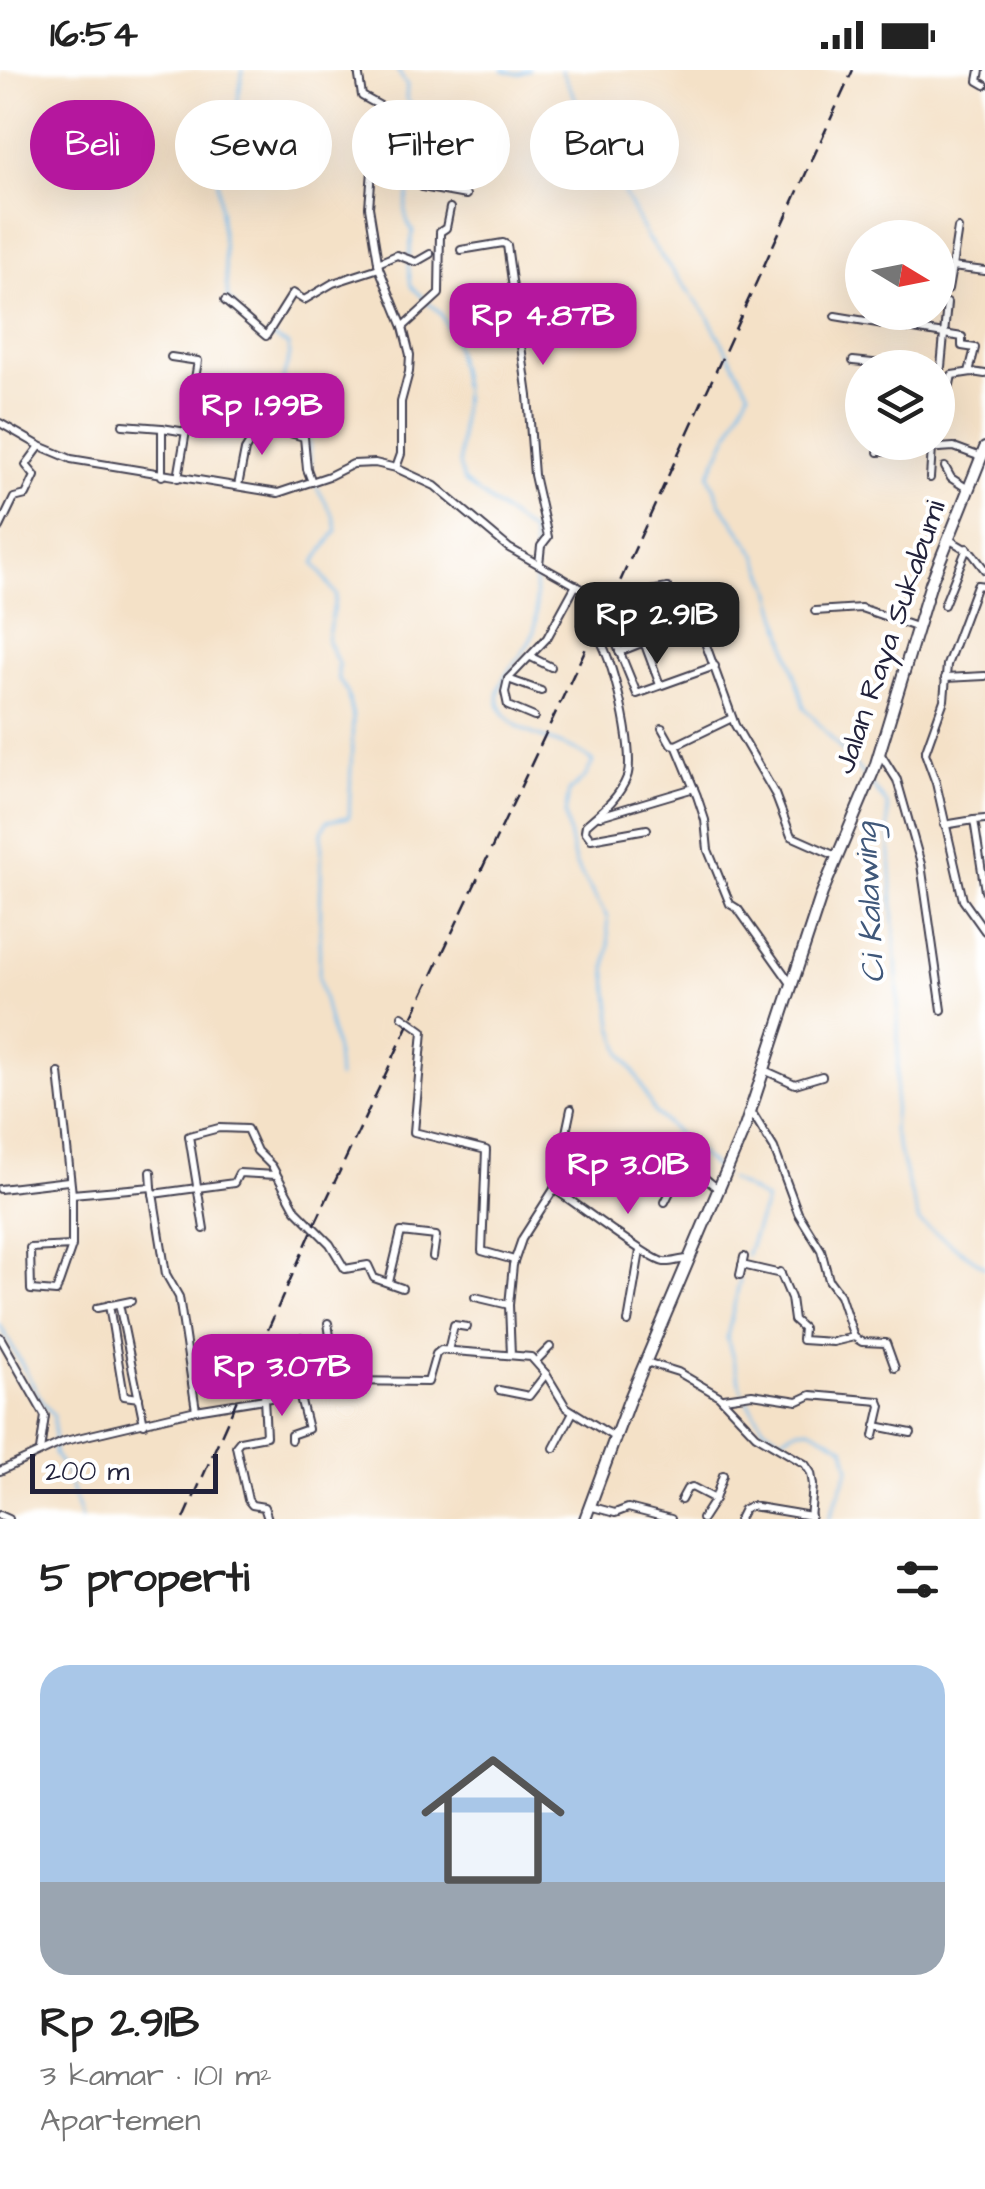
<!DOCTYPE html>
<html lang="id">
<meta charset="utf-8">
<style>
:root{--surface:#fff;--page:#f2f2f2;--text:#222;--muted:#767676;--line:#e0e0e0;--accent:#b5179e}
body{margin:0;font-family:"Architects Daughter",sans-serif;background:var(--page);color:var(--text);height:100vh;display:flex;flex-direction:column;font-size:38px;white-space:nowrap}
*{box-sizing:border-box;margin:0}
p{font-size:32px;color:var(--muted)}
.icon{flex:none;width:55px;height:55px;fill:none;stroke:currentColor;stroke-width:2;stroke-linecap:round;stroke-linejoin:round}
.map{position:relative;height:1449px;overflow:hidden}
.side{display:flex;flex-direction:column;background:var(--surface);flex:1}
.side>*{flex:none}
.hud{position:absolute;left:30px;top:30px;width:925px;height:90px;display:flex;gap:20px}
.needle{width:65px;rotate:100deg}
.fabs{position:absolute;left:845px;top:150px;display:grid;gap:20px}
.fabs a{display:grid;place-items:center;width:110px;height:110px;border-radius:50%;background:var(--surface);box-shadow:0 10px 40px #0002;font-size:50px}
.scale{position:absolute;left:30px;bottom:25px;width:188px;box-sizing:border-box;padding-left:10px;border:5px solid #22223b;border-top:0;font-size:28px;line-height:35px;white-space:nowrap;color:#22223b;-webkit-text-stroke:8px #fff;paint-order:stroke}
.price{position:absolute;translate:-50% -85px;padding:0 22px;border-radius:20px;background:var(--accent);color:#fff;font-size:32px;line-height:65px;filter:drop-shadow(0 2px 5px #0008)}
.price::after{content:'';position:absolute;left:50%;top:60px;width:30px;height:22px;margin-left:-15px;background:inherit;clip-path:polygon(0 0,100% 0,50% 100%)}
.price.selected{background:#222;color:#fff}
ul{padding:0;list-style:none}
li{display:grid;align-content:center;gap:20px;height:530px;padding:0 40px}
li+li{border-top:2px solid var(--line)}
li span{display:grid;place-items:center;height:310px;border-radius:30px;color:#555}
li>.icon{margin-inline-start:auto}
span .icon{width:180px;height:180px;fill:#fffc;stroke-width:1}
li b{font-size:42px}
h2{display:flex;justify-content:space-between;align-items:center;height:120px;padding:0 40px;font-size:42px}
.tag{padding:0 35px;border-radius:45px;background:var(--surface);box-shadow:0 10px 40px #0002;font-size:35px;line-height:90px}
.tag.selected{background:var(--accent);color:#fff}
.status{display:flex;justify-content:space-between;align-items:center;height:70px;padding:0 50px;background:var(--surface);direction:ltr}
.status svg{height:28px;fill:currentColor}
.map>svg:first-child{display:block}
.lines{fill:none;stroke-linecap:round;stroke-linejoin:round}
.stream{stroke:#77bdee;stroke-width:2.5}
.minor-casing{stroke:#423f50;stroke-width:10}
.highway-casing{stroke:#423f50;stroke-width:14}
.minor{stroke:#fff;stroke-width:6}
.highway{stroke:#fff;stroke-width:10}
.rail{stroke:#22223b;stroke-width:2.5;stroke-dasharray:15 8;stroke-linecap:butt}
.labels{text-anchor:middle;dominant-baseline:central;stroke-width:8;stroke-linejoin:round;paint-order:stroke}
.street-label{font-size:30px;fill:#22223b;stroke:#fff}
.water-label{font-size:32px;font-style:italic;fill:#40587a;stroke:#fff}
</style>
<div class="status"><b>16:54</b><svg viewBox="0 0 49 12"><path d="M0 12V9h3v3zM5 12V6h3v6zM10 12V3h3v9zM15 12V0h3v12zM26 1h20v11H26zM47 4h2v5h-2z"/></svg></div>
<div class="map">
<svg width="985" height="1449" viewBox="0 0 985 1449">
<rect width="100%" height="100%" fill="#fff"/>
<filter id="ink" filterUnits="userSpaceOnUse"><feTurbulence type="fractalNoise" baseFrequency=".01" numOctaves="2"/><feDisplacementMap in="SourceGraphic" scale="20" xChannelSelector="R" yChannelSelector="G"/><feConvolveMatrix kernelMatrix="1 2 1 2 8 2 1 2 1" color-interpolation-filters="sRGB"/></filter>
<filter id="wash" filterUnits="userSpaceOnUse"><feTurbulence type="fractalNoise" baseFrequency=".0048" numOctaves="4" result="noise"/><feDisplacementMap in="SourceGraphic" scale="40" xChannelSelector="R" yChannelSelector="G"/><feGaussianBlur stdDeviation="2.25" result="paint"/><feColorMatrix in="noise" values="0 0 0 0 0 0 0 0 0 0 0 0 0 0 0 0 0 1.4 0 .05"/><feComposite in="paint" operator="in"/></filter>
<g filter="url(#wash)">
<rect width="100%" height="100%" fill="#f4e1c7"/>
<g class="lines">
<g class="stream">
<polyline points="397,0 407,15 406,29 419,44 413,105"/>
<polyline points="503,0 518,4 529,0"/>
<polyline points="561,0 647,168 707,245 749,321 709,405 721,434 757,485 770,516 804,637 866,708"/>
<path d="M409,186L413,161C400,144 407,133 411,113"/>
<polyline points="408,194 411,216 441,244 454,271 463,322 459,394 464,412 532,463 535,488"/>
<polyline points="236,237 228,229 216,91 228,88 243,0"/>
<polyline points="269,265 288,275 290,285 283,308 297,361"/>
<polyline points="304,364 308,364 311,402"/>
<polyline points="315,414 334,447 337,460 314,493 336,525 327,570 338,593 338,608 347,622 353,647 349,747 327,751 322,761 319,909 336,981 338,1008"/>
<path d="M535,496C534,514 539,549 533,565C523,592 476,620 511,651C532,670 567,670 593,692L585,707L569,722L565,744L575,794L607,847L609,876L606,898L613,956L622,984L638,1008L654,1042L723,1105"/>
<polyline points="871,714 887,734 898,923 898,990 893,1060 919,1152 985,1197"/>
<polyline points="729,1109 766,1130 746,1186"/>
<polyline points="740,1209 727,1267 742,1322"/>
<polyline points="0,1255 42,1331 54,1346 54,1384 66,1401 81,1449"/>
<polyline points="746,1329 764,1357 781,1368 798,1359 810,1358 844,1377 849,1398 829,1449"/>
</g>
</g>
</g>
<g filter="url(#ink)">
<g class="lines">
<defs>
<g id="minor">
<polyline points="358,0 362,26 384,38 387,43 372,101 369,137 379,198 403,257 410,285 409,302 401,332 401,384 396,398"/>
<polyline points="980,0 978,11 985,15"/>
<polyline points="372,98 403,101 422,117 466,125"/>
<polyline points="461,180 503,173 507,175 528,326 534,405 548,467 541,476 539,494"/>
<polyline points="378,193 397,185 416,192 430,184"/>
<polyline points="952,197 958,158"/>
<polyline points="948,220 952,197 985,201"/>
<polyline points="225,231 266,266 293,223 304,230 333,213 379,198"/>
<polyline points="835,246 962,267 962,276 975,278 969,302"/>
<polyline points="403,257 439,224 440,162 446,158 450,138"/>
<polyline points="171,287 198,291 178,408"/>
<polyline points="853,291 922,298"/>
<polyline points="938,300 941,297 947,233"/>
<polyline points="197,308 241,319"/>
<polyline points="287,340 290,363 304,367 307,399 312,412"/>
<polyline points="0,353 40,376 71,389 278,423 329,406 353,394 375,393 396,398 435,416 509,478 593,525 613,527 668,518 679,538 698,553 735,655 775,724 791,766 836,786"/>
<polyline points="123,355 162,358"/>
<polyline points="938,372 952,305 972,302 985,304"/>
<polyline points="878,382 954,377 981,387"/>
<polyline points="945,397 951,408 968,419"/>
<polyline points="162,406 162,358 186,362"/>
<polyline points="930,408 932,378"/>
<polyline points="238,416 245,380 263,351"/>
<polyline points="0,457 14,428 26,425 35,406 26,395 40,376"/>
<polyline points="950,470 972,483 985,500"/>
<polyline points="985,516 977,515 947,595 944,630 925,683 936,713 963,830 985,861"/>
<polyline points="634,523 644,572"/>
<path d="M593,525L582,554C586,556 592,558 595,562C612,581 636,684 627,707C619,728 602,741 586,755L585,761L591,769L647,759"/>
<polyline points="944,535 967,478"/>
<polyline points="815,541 861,538 916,557"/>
<polyline points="614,568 637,624 715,596"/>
<polyline points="619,582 644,572 660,615"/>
<polyline points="531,587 551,597"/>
<polyline points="945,608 985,606"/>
<polyline points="508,609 541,621"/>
<polyline points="534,647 508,636 505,622 508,609 547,568 576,515"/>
<polyline points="662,658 671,674 676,675 697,726 705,750 708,780 730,834 738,839 792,915"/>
<polyline points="676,675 732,648"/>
<polyline points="880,683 897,710 921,794 942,940"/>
<polyline points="600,746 694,718"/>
<polyline points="985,749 974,750 985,821"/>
<polyline points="944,755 974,750"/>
<polyline points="402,946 423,961 414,1062 486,1080 482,1181 514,1190"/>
<polyline points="764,1000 795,1014 822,1006"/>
<polyline points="59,1003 72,1124 152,1117 166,1204 179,1227 196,1340"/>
<polyline points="751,1041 774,1078 798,1143 821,1180 829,1210 840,1225 854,1267 862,1272 886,1273 895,1298"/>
<polyline points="151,1102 152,1117"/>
<polyline points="0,1119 68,1111"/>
<path d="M554,1119C573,1131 651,1191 664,1192C671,1193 680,1189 688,1189"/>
<polyline points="72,1124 72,1176 56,1222 31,1220 30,1178 72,1176"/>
<polyline points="153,1124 234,1113 239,1103 276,1105"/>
<polyline points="665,1132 682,1098 688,1094 718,1119"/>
<polyline points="204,1159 189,1066 219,1058 247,1059 257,1081 272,1096 296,1140 330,1174 345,1199 368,1195 374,1208 402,1218"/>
<polyline points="742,1195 781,1204"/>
<polyline points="780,1202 791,1228 794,1250 803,1258 802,1270 833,1272 854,1267"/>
<polyline points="740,1205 744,1187"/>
<polyline points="389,1212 401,1162 436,1166 433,1187"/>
<polyline points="475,1227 509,1235"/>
<polyline points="119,1234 144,1354"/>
<polyline points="109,1235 124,1326 139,1328"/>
<polyline points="97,1238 131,1231"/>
<polyline points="628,1252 640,1181"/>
<polyline points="328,1253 337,1313"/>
<polyline points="0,1267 45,1346 40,1381"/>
<polyline points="298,1268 312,1271 323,1319"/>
<polyline points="448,1281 454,1255 467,1257"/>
<polyline points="511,1285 509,1235 513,1195 522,1169 554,1119 571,1039"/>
<polyline points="536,1291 550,1277"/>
<polyline points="646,1292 678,1302 719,1326 756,1365 805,1394 811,1403 813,1415 810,1449"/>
<polyline points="499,1320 529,1326 546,1304"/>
<polyline points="264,1328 266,1366 240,1371 236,1376 248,1430 252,1435 264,1437 268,1449"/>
<polyline points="724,1328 752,1324 798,1331 811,1325 879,1331 881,1336 874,1366"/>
<polyline points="876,1356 911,1363"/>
<polyline points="291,1370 291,1365 308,1359 299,1323"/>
<polyline points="554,1378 573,1342"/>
<polyline points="0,1401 65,1371 196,1340 314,1321 343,1311 428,1312 436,1284 441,1280 531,1287 546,1304 566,1337 614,1367"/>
<polyline points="681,1430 687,1419 692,1417 715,1429"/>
<polyline points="589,1436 615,1443 628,1438 671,1449"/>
<polyline points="0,1445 9,1449"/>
<polyline points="702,1449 715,1429 723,1405"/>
<polyline points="739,1449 744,1439 751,1436 811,1446"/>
</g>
<polyline id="highway" points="585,1449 628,1333 745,1057 822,823 875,697 931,513 985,378"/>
</defs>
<use href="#minor" class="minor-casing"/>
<use href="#highway" class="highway-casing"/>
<use href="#minor" class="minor"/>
<use href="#highway" class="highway"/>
<polyline class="rail" points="184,1449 314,1156 594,561 613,527 853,0"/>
</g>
</g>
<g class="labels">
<g class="street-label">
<text transform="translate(890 567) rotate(-71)">Jalan Raya Sukabumi</text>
</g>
<g class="water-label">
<text transform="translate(870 833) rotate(-93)">Ci Kalawing</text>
</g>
</g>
</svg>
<div class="fabs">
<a><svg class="needle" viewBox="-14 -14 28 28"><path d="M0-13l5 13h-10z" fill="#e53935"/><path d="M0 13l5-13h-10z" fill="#767676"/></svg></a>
<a><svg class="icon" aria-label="layers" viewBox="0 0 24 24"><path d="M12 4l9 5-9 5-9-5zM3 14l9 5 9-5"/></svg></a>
</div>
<div class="scale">200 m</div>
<b class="price" style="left:543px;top:298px">Rp 4.87B</b>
<b class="price" style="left:262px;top:388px">Rp 1.99B</b>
<b class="price selected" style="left:657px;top:597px">Rp 2.91B</b>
<b class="price" style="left:628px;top:1147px">Rp 3.01B</b>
<b class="price" style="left:282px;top:1349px">Rp 3.07B</b>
<div class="hud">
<a class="tag selected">Beli</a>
<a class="tag">Sewa</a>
<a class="tag">Filter</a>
<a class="tag">Baru</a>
</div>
</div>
<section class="side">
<h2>5 properti<svg class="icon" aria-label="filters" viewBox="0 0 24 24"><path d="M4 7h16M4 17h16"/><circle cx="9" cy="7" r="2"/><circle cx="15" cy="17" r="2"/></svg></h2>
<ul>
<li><span style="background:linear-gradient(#a9c7e8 70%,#9aa5b1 0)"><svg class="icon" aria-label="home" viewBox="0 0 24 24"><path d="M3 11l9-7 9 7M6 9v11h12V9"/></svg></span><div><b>Rp 2.91B</b><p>3 kamar · 101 m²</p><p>Apartemen</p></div></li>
</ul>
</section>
